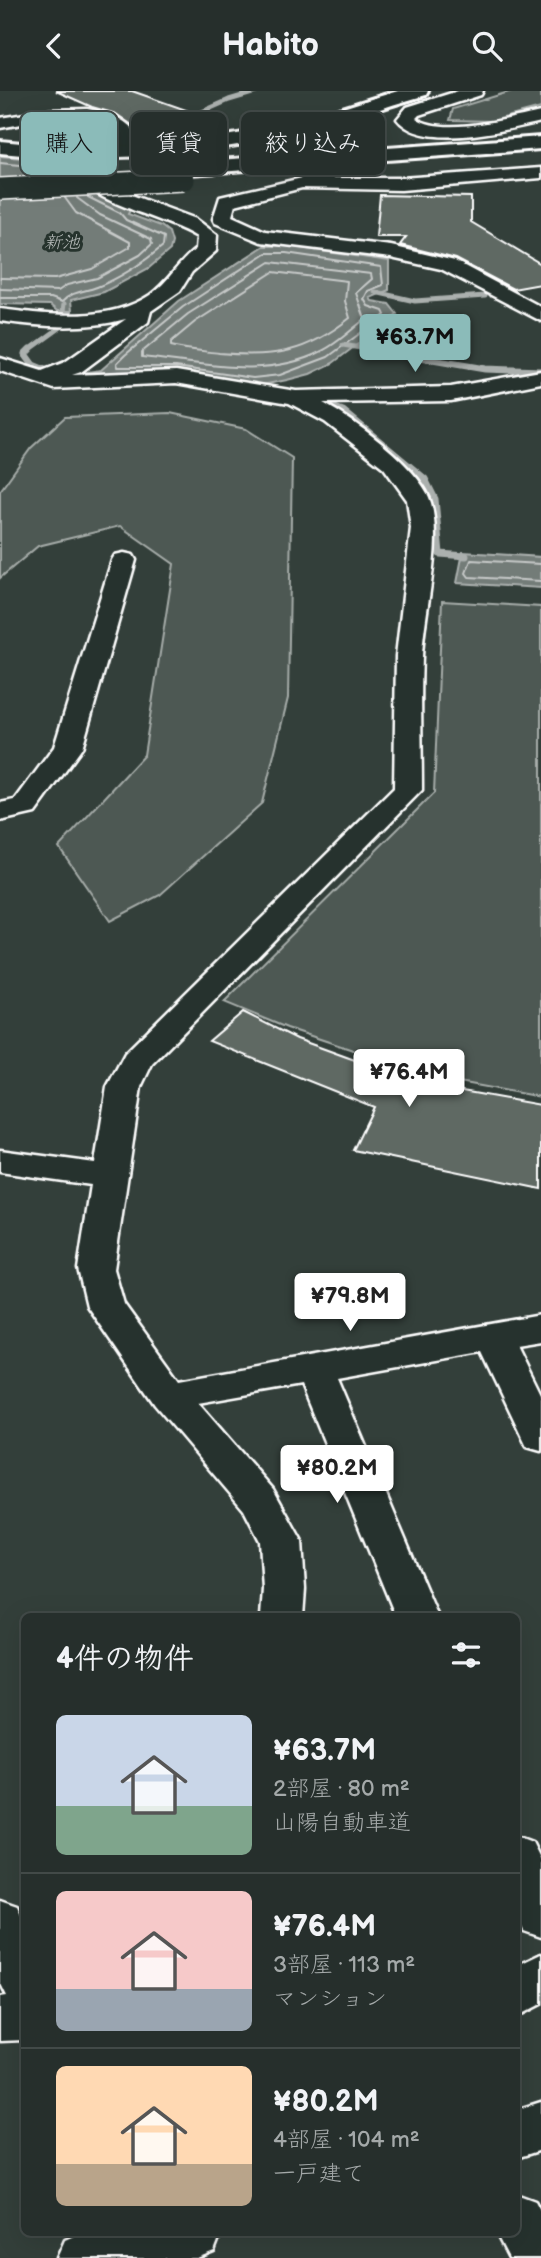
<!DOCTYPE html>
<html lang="ja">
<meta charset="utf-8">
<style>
:root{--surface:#262f2c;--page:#2e3734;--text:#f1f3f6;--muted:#a4a9a9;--line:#424a48;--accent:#8bbbb9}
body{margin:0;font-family:"Balsamiq Sans","Klee One",sans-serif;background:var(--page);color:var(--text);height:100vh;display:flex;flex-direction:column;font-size:26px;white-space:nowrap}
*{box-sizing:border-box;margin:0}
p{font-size:23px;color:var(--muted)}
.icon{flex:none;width:38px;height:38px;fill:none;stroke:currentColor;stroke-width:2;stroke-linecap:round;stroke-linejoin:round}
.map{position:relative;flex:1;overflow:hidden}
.panel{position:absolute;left:21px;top:1522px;width:499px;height:623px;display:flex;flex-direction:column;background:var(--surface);border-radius:10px;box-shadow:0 7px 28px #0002,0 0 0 2px var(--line)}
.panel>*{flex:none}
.top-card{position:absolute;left:21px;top:21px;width:500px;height:63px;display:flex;gap:14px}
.price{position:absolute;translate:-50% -60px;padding:0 16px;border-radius:7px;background:#fff;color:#222;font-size:23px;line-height:46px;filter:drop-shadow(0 2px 4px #0008)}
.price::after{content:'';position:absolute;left:50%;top:42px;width:21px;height:16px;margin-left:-10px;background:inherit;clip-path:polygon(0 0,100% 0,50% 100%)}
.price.on{background:var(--accent);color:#111}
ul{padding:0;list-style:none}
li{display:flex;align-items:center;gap:21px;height:175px;padding:0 35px}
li+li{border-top:2px solid var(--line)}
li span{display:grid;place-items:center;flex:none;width:196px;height:140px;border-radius:10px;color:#555}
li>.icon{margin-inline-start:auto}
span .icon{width:84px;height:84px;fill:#fffc;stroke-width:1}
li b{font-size:30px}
h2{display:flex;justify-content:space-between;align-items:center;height:84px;padding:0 35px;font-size:30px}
.chip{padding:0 24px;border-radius:10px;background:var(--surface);box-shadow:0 7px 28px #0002,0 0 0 2px var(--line);font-size:24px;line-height:63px}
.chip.on{background:var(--accent);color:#111}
header{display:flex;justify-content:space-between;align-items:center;height:91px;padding:0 35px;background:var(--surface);font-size:32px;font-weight:700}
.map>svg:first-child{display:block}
.green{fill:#4d5853;stroke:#a6aca9;stroke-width:2}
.water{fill:#737b78;stroke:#abb0ae;stroke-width:2}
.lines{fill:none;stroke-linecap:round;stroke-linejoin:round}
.shore{stroke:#c7cac9;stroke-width:2}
.stream-far1{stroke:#abb0ae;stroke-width:5}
.stream{stroke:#abb0ae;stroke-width:7}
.building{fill:#5f6964;stroke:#fff;stroke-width:2}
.minor-casing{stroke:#fff;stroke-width:5}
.tertiary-casing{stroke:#fff;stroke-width:6}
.motorway-casing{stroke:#fff;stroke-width:6}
.minor{fill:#26332d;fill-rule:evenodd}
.tertiary{fill:#26332d;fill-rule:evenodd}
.motorway{fill:#26332d;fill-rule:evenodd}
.motorway-bridge-casing{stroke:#fff;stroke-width:24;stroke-linecap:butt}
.motorway-bridge{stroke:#26332d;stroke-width:21}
.labels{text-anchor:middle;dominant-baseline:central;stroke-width:6;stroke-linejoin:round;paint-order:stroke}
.far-water-label{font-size:18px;font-style:italic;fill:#b9bdbc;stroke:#26332d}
</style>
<header><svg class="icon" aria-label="back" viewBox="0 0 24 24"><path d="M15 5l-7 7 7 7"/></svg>Habito<svg class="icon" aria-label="search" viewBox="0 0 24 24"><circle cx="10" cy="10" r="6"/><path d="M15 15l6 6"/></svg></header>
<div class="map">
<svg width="541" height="2167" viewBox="0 0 541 2167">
<rect width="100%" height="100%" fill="#333f3a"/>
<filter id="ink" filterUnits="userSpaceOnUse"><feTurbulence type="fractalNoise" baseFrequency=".0143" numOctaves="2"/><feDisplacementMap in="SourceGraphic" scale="14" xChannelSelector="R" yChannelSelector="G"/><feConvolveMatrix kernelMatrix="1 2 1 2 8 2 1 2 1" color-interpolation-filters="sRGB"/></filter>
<g filter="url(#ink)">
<g class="green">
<polygon points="512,0 541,0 541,17 492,30 450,29 453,18"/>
<polygon points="170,322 246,338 292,367 288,607 262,712 160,804 110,830 59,756 144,664 174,473 120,435 38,455 0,487 0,400 31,357 65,326"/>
<polygon points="442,510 541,516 541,1006 437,987 287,937 224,911 434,702"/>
</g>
<g class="water">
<polygon points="0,65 75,72 91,100 130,119 128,123 161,135 169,141 172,151 170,159 149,177 104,201 71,209 72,220 57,220 50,214 0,213"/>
<polygon points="264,155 286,155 389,170 389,199 370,207 372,210 389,213 397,223 333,272 310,283 287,289 262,294 175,283 85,288 67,284 101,279 179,210"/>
<polygon points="463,461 541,466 541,497 457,492"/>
</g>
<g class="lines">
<g class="shore">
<polyline points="0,72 69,79 73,82"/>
<polygon points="266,162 286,162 381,176 383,194 368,200 364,208 368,215 383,220 385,224 328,266 280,284 253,287 176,276 118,276 117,272 125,264 183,216"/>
<path d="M270,171L371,183L372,188L356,202L365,228C351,239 337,253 322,260C266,289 201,272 142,266V261L188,223Z"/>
<path d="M273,181L347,190L345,210L350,227C306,262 274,267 219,262C203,260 187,259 171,255V251L195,231Z"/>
<polyline points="0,187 55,188 92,178 130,156 130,151 76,122 65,107"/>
<polyline points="0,198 58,200 67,194 97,187 140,164 152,153 151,148 100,124 77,107"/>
<path d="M0,207H51L62,211C72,200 84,201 97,196C120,187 144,171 163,155L164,146L126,129L120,122L88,106"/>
<polyline points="541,473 471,469 466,482 469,486 541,490"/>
</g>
<g class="stream-far1">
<polyline points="117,36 186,28 229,9 259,0"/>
<polyline points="375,201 415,210 485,205"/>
<polyline points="343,254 378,260"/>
<polyline points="28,260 61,236 64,213"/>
</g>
<g class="stream">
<polyline points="30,258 25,263 33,274 57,284"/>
<polyline points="368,258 485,278 541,280"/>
<polyline points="319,311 343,320 425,388 435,408 440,463 466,465"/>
</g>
</g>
<g class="building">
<polygon points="56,0 132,0 189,20 132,34 116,23 92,16"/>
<polygon points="380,104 471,106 471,131 541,173 541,193 513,198 456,168 400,154 406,146 376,146"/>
<polygon points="243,921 297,948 374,976 451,998 541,1014 541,1098 353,1059 374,1016 209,950"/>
</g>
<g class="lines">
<defs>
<g id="minor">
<path d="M458,0H483L481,4L419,24L416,27C442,46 511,27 541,21V31C506,39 423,61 397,28L407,16Z"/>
<path d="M87,18C108,22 124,26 138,44L135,56L127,65H115L112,61L120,45C90,15 37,31 0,37V27L50,19Z"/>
<path d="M92,57L101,62C97,78 98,85 110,96L196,128L217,144L216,160L192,181L180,200L151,220L148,231L81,281L72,284L176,280L296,300L451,296L541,280V292L451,310L323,312C353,328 423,379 431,412C443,454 424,520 422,566C420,610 422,655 422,699L152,973L141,996L114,1178L124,1213L179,1289L541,1224V1250L516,1254L541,1305V1360L527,1356L482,1261L337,1287L438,1526H396L301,1294L198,1312L273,1398L302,1450L305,1498L303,1526H261L263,1498L260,1450L244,1419L155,1314L87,1215L78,1178L91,1094L0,1081V1059L95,1072L107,996L125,962L394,697L396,565L411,437L407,409L384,377L325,331L289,312L176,292L54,298L0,280V267L42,280L65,271L126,228C85,239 42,236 0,230V218C47,224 108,232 150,204C169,191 178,171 196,158L197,146C172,129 92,111 82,89C78,80 81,70 83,62Z"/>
<polygon points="541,77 541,87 401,99 302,97 235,114 232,125 265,140 391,155 455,170 541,216 541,230 441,178 391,167 261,151 215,132 213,128 220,106 302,87 401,87"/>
<polygon points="124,462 133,464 136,469 82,657 35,722 0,730 0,712 15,709 54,656 112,469 115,464"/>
<polygon points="516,1745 532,1751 541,1769 541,1846 524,1840 516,1823"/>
<polygon points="0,1809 17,1815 24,1832 24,1949 0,1950 0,1906 7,1905 0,1891"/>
<polygon points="541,1863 541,1913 516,1926 516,1875"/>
<polygon points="541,2011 541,2059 516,2067 516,2019"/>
<polygon points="516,2103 535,2110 541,2121 541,2167 509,2167 496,2142 516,2142"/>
<polygon points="81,2142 221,2142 214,2160 197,2167 57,2167 65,2149"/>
</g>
<path id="tertiary" d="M398,0H428L426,4C383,16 341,32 297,42C200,65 100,72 0,62V50C97,60 196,55 291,32C327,23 362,10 398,0Z"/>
<polygon id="motorway" points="541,46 541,58 176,84 169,82 166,78 169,74 176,72"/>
</defs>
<use href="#minor" class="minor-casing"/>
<use href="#tertiary" class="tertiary-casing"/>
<use href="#motorway" class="motorway-casing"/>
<use href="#minor" class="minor"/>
<use href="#tertiary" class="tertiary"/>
<use href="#motorway" class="motorway"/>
<defs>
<polyline id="motorway-bridge" points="0,98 184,89"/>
</defs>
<use href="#motorway-bridge" class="motorway-bridge-casing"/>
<use href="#motorway-bridge" class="motorway-bridge"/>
</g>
</g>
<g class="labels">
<g class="far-water-label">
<text x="62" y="151">新池</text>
</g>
</g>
</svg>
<b class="price on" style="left:415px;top:283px">¥63.7M</b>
<b class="price" style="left:409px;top:1018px">¥76.4M</b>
<b class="price" style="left:350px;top:1242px">¥79.8M</b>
<b class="price" style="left:337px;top:1414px">¥80.2M</b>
<div class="top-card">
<a class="chip on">購入</a>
<a class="chip">賃貸</a>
<a class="chip">絞り込み</a>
</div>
<section class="panel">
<h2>4件の物件<svg class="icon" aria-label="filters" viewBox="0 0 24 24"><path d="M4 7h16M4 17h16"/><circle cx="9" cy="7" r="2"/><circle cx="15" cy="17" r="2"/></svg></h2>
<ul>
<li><span style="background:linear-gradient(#c9d6e8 65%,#7fa58c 0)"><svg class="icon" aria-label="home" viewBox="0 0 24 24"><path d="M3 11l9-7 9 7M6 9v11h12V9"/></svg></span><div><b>¥63.7M</b><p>2部屋 · 80 m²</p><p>山陽自動車道</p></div></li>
<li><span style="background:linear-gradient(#f6c9c9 70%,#9aa5b1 0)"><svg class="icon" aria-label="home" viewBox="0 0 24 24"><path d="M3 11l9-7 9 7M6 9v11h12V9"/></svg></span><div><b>¥76.4M</b><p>3部屋 · 113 m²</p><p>マンション</p></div></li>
<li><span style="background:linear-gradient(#ffd9b3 70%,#b9a48a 0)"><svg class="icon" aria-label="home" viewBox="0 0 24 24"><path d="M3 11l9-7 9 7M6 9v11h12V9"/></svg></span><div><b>¥80.2M</b><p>4部屋 · 104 m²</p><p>一戸建て</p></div></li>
</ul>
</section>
</div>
